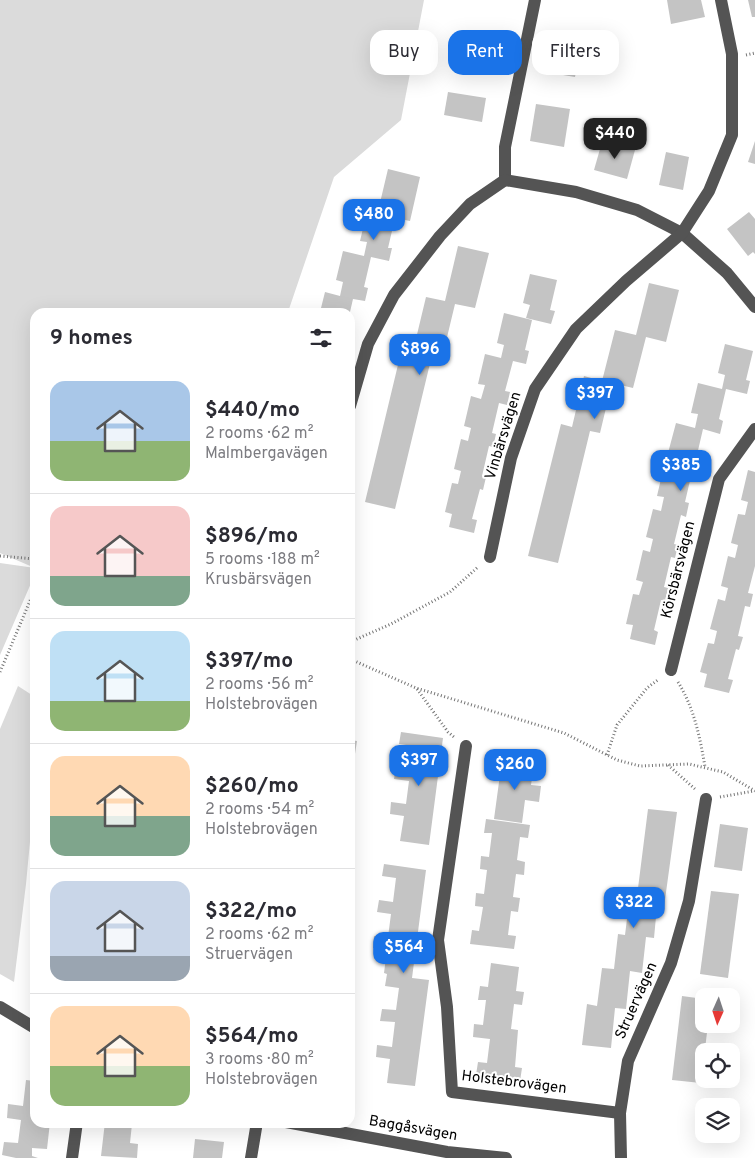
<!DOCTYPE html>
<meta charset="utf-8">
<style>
:root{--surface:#fff;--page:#f2f2f3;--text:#2b2b33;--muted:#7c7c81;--line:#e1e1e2;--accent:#1a73e8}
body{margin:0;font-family:Overpass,sans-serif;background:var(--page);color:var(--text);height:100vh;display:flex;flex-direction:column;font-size:19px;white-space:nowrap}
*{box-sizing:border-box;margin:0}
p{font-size:16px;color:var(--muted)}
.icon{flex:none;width:28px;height:28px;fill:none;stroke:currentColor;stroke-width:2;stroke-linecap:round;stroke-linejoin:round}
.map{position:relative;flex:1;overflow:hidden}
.drawer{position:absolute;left:30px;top:308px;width:325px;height:820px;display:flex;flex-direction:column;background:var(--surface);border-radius:15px;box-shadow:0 5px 20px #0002}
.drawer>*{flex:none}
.guide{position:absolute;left:370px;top:30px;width:310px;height:45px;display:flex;gap:10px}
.needle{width:32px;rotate:183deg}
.buttons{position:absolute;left:695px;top:988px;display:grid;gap:10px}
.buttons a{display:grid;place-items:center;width:45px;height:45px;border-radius:10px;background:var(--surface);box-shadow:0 5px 20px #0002;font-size:25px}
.price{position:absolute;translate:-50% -42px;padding:0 11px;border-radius:10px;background:var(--accent);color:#fff;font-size:16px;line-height:32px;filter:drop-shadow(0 1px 2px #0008)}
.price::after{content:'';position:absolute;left:50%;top:30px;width:15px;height:11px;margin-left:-8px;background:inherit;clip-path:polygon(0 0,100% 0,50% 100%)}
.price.active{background:#222;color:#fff}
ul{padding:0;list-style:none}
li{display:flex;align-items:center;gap:15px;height:125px;padding:0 20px}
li+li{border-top:1px solid var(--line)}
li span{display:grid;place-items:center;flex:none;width:140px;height:100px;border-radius:15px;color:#555}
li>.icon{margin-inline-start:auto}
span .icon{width:60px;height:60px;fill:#fffc;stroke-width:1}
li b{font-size:21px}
h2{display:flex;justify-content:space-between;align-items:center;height:60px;padding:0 20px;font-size:21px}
.chip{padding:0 18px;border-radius:15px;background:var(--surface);box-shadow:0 5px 20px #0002;font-size:18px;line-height:45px}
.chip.active{background:var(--accent);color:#fff}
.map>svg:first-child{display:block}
.green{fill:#dbdbdb}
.building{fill:#c4c4c4}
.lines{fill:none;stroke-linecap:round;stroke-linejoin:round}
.path{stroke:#767676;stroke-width:3;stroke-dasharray:1 2.5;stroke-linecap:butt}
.minor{stroke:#545454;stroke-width:12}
.labels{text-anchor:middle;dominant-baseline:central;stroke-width:4;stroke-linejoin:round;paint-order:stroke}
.street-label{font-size:15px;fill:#000;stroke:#fff}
</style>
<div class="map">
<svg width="755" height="1158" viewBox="0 0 755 1158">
<rect width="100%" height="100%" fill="#fff"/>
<g class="green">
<polygon points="0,0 424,0 401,120 334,177 288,312 35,312 35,574 0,655 0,563 35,568 0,553"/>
<polygon points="18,686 35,697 35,789 26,884 14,982 0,974 0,729"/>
</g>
<g class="building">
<polygon points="667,0 701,0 705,17 671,24"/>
<polygon points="748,0 755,0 755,17 752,17"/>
<polygon points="461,30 499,36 495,59 457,53"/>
<polygon points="551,39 581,44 575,77 545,72"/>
<polygon points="448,92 486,98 482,122 444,115"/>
<polygon points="536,104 570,109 564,147 530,141"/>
<polygon points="755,141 755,164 748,162"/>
<polygon points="602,142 635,150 627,179 594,170"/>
<polygon points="666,152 689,157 683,190 659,185"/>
<polygon points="388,169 420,177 410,221 395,218 388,248 392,248 389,261 371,257 364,287 368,288 365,301 353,299 350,312 320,312 325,292 340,296 343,282 336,280 343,251 364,256 367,242 360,241 367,212 386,216 387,209 379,207"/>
<polygon points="749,212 755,219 755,254 753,252 748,256 727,229"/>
<polygon points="458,246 489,253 475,308 455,304 443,354 433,351 395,509 365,502 403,344 414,347 426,297 445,301"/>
<polygon points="530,274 557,280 550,310 555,311 551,324 526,318 530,305 523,303"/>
<polygon points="649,283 679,290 666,342 646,337 633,388 612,383 600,433 590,431 558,563 528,556 561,424 572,427 584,376 602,381 615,330 636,335"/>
<polygon points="504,313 532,320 525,350 529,351 526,364 513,361 505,391 510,392 507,405 499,403 492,433 496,434 493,447 489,446 482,476 486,477 483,490 480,489 472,519 477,520 474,533 449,527 452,514 445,512 452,483 458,484 461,471 454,469 461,439 468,441 471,428 464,426 471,396 481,399 485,385 478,384 485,354 501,358 504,345 497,343"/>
<polygon points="725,344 753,351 746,380 750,381 747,394 726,389 719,419 723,421 720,434 703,429 696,459 700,461 697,474 692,472 685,502 689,503 686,517 681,515 674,544 678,545 675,558 671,557 664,587 668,588 665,601 661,600 654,630 658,632 655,645 630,639 633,625 626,624 633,594 639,595 643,582 636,580 643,550 650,552 653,539 646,537 653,509 661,511 664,497 657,496 664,466 672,468 675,455 668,453 676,423 695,428 698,414 691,413 698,383 722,389 725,375 718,373"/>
<polygon points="748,470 755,472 755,566 748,593 753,594 750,607 745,606 738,636 743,637 739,650 736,649 728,679 733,680 729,693 704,687 707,674 700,672 708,643 714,644 717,631 710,629 718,599 725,601 728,588 721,586 728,556 735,558 738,545 731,543 738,514 745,515 748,502 741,500"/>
<polygon points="401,732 443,738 429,845 400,841 404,816 390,814 391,802 406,804 409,781 394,779 396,767 410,769 413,746 399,744"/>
<polygon points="350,740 357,741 355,754 350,753"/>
<polygon points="502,760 534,764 531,785 541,786 539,802 525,800 522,823 494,819"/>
<polygon points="648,809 677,812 664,907 657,906 654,938 646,937 642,973 630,971 626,1009 615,1008 611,1048 582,1045 587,1004 597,1006 602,968 614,969 618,934 625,935 629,903 636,904"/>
<polygon points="486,819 530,825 528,838 520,837 517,860 525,862 524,875 516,874 513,897 520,898 518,912 511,911 508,935 516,936 514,949 470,944 472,930 479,931 483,907 475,906 476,893 484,894 487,870 480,869 481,856 489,857 492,833 484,833"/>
<polygon points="720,824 748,828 742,871 714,867"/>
<polygon points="384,864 426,870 412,978 429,980 415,1086 387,1083 390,1059 376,1057 377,1045 392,1047 395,1022 380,1021 382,1009 396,1010 399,988 385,986 387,974 384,973 387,950 373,948 374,936 388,937 391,914 377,912 379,900 393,902 396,878 382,876"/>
<polygon points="711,891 739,894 728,978 700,974"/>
<polygon points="491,963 519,967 516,991 524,992 522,1005 514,1004 511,1029 518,1030 515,1067 522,1068 520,1081 476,1075 478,1062 487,1063 490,1039 473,1037 474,1024 483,1025 486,1000 478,1000 480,986 488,987"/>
<polygon points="682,996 704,999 704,1024 708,1024 701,1083 672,1080"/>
<polygon points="26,1080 35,1081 35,1122 50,1122 47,1149 32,1148 32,1156 38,1158 16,1158 2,1155 4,1142 18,1143 21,1120 7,1118 8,1104 23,1106"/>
<polygon points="105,1122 132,1124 130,1143 138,1144 137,1158 101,1156"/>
<polygon points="195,1139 224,1142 222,1158 193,1158"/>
</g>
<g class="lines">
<g class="path">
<polyline points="746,55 755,53"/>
<polyline points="0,556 35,559"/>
<polyline points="350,642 391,624 450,592 478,567"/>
<polyline points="350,659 416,688 564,733 617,760 640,766 689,764 723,772 755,791"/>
<polyline points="0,672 35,589"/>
<path d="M678,682C694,708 700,737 705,767"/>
<polyline points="417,689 448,732 454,737"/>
<polyline points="607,755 617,725 647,688 659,679"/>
<polyline points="668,765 695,789"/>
<polyline points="720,797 754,791"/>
</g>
<g class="minor">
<polyline points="505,180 576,192 637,210 682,233 727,273 755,307"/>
<polyline points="505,180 505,147 535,0"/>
<polyline points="350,406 368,344 394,295 440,236 470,204 505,180"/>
<polyline points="490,557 511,458 535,389 576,329 626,281 682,233 709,191 732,135 732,54 721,0"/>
<polyline points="671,670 719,479 755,429"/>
<polyline points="466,746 438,940 447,1007 452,1092 620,1113"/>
<polyline points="0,1007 35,1028"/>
<polyline points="286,1122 447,1152 506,1158"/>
<polyline points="72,1158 77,1122"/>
<polyline points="251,1158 257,1122"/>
<polyline points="621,1158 620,1113 628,1061 671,963 689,901 706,799"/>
</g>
</g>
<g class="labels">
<g class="street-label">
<text transform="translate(504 436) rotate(-73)">Vinbärsvägen</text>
<text transform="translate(679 570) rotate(-76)">Körsbärsvägen</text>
<text transform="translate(637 1001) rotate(-66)">Struervägen</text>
<text transform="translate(514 1083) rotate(7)">Holstebrovägen</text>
<text transform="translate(413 1129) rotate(10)">Baggåsvägen</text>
</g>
</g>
</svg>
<div class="buttons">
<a><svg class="needle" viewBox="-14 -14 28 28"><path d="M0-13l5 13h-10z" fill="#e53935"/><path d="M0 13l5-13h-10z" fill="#7c7c81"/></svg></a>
<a><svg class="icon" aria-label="locate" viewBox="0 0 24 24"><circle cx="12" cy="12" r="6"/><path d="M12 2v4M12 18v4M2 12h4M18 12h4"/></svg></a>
<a><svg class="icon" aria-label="layers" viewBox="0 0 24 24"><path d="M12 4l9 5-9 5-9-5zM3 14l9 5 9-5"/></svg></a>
</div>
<b class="price active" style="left:615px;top:160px">$440</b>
<b class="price" style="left:374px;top:241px">$480</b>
<b class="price" style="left:420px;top:376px">$896</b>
<b class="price" style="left:595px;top:420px">$397</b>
<b class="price" style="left:681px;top:492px">$385</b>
<b class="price" style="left:419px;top:787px">$397</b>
<b class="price" style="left:515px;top:791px">$260</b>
<b class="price" style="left:634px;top:929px">$322</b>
<b class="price" style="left:404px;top:974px">$564</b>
<div class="guide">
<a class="chip">Buy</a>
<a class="chip active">Rent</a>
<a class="chip">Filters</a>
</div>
<section class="drawer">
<h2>9 homes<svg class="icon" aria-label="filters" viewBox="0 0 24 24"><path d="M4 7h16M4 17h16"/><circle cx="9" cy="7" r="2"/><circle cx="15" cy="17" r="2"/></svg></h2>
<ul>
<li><span style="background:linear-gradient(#a9c7e8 60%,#8fb573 0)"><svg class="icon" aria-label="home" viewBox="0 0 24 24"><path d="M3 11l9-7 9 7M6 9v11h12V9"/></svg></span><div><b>$440/mo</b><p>2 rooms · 62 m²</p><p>Malmbergavägen</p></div></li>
<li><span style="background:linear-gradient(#f6c9c9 70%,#7fa58c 0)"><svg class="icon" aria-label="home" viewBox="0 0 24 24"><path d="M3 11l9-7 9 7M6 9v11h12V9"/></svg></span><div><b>$896/mo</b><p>5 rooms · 188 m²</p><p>Krusbärsvägen</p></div></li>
<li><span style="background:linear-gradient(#bfe0f5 70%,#8fb573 0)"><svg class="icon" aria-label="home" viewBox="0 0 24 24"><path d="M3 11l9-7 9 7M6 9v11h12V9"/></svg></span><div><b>$397/mo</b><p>2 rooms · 56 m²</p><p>Holstebrovägen</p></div></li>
<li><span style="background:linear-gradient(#ffd9b3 60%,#7fa58c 0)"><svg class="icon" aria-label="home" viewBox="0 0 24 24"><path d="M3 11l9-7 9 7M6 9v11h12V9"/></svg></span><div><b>$260/mo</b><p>2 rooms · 54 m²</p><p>Holstebrovägen</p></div></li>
<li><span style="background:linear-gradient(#c9d6e8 75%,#9aa5b1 0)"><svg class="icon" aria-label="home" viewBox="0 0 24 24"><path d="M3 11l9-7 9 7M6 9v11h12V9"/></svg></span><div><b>$322/mo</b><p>2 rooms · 62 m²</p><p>Struervägen</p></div></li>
<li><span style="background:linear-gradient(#ffd9b3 60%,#8fb573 0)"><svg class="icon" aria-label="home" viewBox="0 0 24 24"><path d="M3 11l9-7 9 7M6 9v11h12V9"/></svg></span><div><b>$564/mo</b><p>3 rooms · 80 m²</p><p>Holstebrovägen</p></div></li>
</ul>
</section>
</div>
